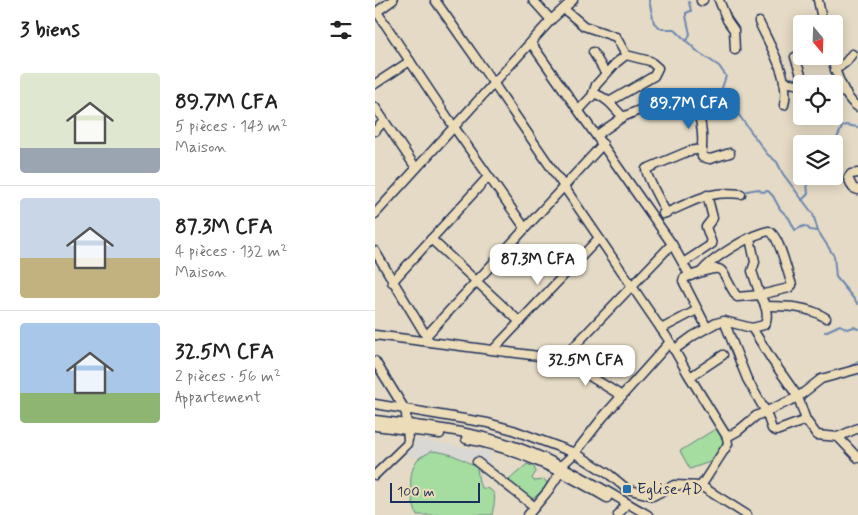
<!DOCTYPE html>
<html lang="fr">
<meta charset="utf-8">
<style>
:root{--surface:#fff;--page:#f6f6f6;--text:#222;--muted:#767676;--line:#e0e0e0;--accent:#1f6fb2}
body{margin:0;font-family:Mynerve,sans-serif;background:var(--page);color:var(--text);height:100vh;display:flex;flex-direction:column;font-size:19px;white-space:nowrap}
*{box-sizing:border-box;margin:0}
p{font-size:16px;color:var(--muted)}
.icon{flex:none;width:28px;height:28px;fill:none;stroke:currentColor;stroke-width:2;stroke-linecap:round;stroke-linejoin:round}
.map{position:relative;flex:1;overflow:hidden}
.panel{display:flex;flex-direction:column;background:var(--surface);width:375px}
.panel>*{flex:none}
.needle{width:32px;rotate:161deg}
.fabs{position:absolute;left:418px;top:15px;display:grid;gap:10px}
.fabs a{display:grid;place-items:center;width:50px;height:50px;border-radius:5px;background:var(--surface);box-shadow:0 2px 12px #0003;font-size:25px}
.scale{position:absolute;left:15px;bottom:12px;width:90px;box-sizing:border-box;padding-left:5px;border:2px solid #1b2f5e;border-top:0;font-size:14px;line-height:18px;white-space:nowrap;color:#1b2f5e;-webkit-text-stroke:4px #eddcb8;paint-order:stroke}
.price{position:absolute;translate:-50% -42px;padding:0 11px;border-radius:10px;background:#fff;color:#222;font-size:16px;line-height:32px;filter:drop-shadow(0 1px 2px #0008)}
.price::after{content:'';position:absolute;left:50%;top:30px;width:15px;height:11px;margin-left:-8px;background:inherit;clip-path:polygon(0 0,100% 0,50% 100%)}
.price.on{background:var(--accent);color:#fff}
ul{padding:0;list-style:none}
li{display:flex;align-items:center;gap:15px;height:125px;padding:0 20px}
li+li{border-top:1px solid var(--line)}
li span{display:grid;place-items:center;flex:none;width:140px;height:100px;border-radius:5px;color:#555}
li>.icon{margin-inline-start:auto}
span .icon{width:60px;height:60px;fill:#fffc;stroke-width:1}
li b{font-size:21px}
h2{display:flex;justify-content:space-between;align-items:center;height:60px;padding:0 20px;font-size:21px}
main{display:flex;flex:1;min-height:0}
.map>svg:first-child{display:block}
.built{fill:#d9d8d4}
.green{fill:#a5dc9f;stroke:#60867e}
.lines{fill:none;stroke-linecap:round;stroke-linejoin:round}
.stream{stroke:#6c88b2;stroke-width:2}
.minor-casing{stroke:#1b2f5e;stroke-width:11}
.minor{stroke:#eddcb8;stroke-width:8}
.poi-dot{fill:#1f6fb2;stroke:#eddcb8;stroke-width:2}
.labels{text-anchor:middle;dominant-baseline:central;stroke-width:4.5;stroke-linejoin:round;paint-order:stroke}
.poi-label{font-size:16px;fill:#1b2f5e;stroke:#eddcb8;text-anchor:start}
</style>
<main>
<section class="panel">
<h2>3 biens<svg class="icon" aria-label="filters" viewBox="0 0 24 24"><path d="M4 7h16M4 17h16"/><circle cx="9" cy="7" r="2"/><circle cx="15" cy="17" r="2"/></svg></h2>
<ul>
<li><span style="background:linear-gradient(#dfe7d0 75%,#9aa5b1 0)"><svg class="icon" aria-label="home" viewBox="0 0 24 24"><path d="M3 11l9-7 9 7M6 9v11h12V9"/></svg></span><div><b>89.7M CFA</b><p>5 pièces · 143 m²</p><p>Maison</p></div></li>
<li><span style="background:linear-gradient(#c9d6e8 60%,#c2b280 0)"><svg class="icon" aria-label="home" viewBox="0 0 24 24"><path d="M3 11l9-7 9 7M6 9v11h12V9"/></svg></span><div><b>87.3M CFA</b><p>4 pièces · 132 m²</p><p>Maison</p></div></li>
<li><span style="background:linear-gradient(#a9c7e8 70%,#8fb573 0)"><svg class="icon" aria-label="home" viewBox="0 0 24 24"><path d="M3 11l9-7 9 7M6 9v11h12V9"/></svg></span><div><b>32.5M CFA</b><p>2 pièces · 56 m²</p><p>Appartement</p></div></li>
</ul>
</section>
<div class="map">
<svg width="483" height="515" viewBox="0 0 483 515">
<rect width="100%" height="100%" fill="#e4dac5"/>
<filter id="ink" filterUnits="userSpaceOnUse"><feTurbulence type="fractalNoise" baseFrequency=".02" numOctaves="2"/><feDisplacementMap in="SourceGraphic" scale="10" xChannelSelector="R" yChannelSelector="G"/><feConvolveMatrix kernelMatrix="1 2 1 2 8 2 1 2 1" color-interpolation-filters="sRGB"/></filter>
<g filter="url(#ink)">
<polygon class="built" points="41,439 116,452 115,463 95,458 94,461 78,455 54,453 45,457 34,457 32,448 39,445"/>
<g class="green">
<polygon points="345,426 352,437 343,459 315,469 305,451"/>
<path d="M56,451C74,452 87,458 102,468L104,483L107,488C125,488 119,503 117,515H42C36,500 31,473 43,459C47,455 52,455 56,451Z"/>
<path d="M152,464L159,467L161,472L157,478L159,481L170,480L173,485L158,499C149,496 137,491 134,480Z"/>
</g>
<g class="lines">
<g class="stream">
<polyline points="274,0 279,23 287,29 299,29 323,52 344,66 351,76 347,88 351,97 392,154 402,162 408,174 438,214 443,231 459,256 461,277 483,304"/>
<polyline points="312,41 315,34 311,16 311,13 316,11 314,2"/>
<polyline points="459,145 467,127 470,125 483,127"/>
<polyline points="372,191 383,189 387,192 393,191 398,196 405,209 414,218 420,230 429,226 432,227 435,230 442,231"/>
<polyline points="427,200 433,194 432,183 436,180 451,176"/>
<polyline points="450,332 465,325 472,329 479,327 483,329"/>
<polyline points="471,369 483,361"/>
</g>
<defs>
<g id="minor">
<polyline points="158,0 176,20"/>
<polyline points="344,0 352,20 359,30 360,50"/>
<polyline points="443,0 448,24"/>
<polyline points="326,1 328,0"/>
<polyline points="189,9 209,26 241,37 251,55 275,61 283,68 279,76 234,102 248,117 222,135"/>
<polyline points="2,12 79,127 150,228"/>
<polyline points="0,13 18,0"/>
<path d="M384,22C395,46 416,79 409,105"/>
<path d="M156,43L297,244L315,276C355,262 342,268 362,297L385,295C390,303 395,317 389,325L377,328L349,321L341,323L318,336L299,350"/>
<polyline points="218,52 231,74"/>
<path d="M456,56C460,70 470,100 483,107"/>
<polyline points="420,57 429,84"/>
<polyline points="460,70 471,62 477,54"/>
<polyline points="409,82 426,85"/>
<polyline points="0,84 35,61"/>
<polyline points="459,91 471,93"/>
<polyline points="219,93 227,97 234,102"/>
<polyline points="0,107 41,168"/>
<polyline points="204,110 217,96 221,85 241,63 251,55"/>
<path d="M248,117C266,109 316,86 324,115C326,124 328,137 327,146C327,150 326,153 327,157L335,159L355,153"/>
<polyline points="0,131 9,121"/>
<polyline points="483,173 476,174 473,178 478,188 483,190"/>
<path d="M291,213C287,203 271,177 271,169L314,151L327,149"/>
<polyline points="0,214 176,20 198,0"/>
<path d="M288,214C319,202 331,190 366,194"/>
<polyline points="56,239 145,322"/>
<polyline points="0,251 53,339"/>
<polyline points="308,263 337,244 331,227 338,218 332,195"/>
<path d="M327,271C339,257 376,234 394,231C404,235 412,271 416,282L417,285L414,288L385,295L377,271L380,262L375,238"/>
<polyline points="315,276 309,278 308,281 332,328"/>
<polyline points="17,282 113,177"/>
<path d="M390,306C411,306 433,306 451,318"/>
<polyline points="349,321 372,379 391,412 397,429 401,431 431,420"/>
<polyline points="377,328 397,360 423,397 431,420 442,435 463,437 483,428"/>
<polyline points="286,329 322,310"/>
<polyline points="0,335 187,359 247,396"/>
<polyline points="51,336 228,144"/>
<polyline points="119,349 224,238"/>
<polyline points="187,359 297,244"/>
<polyline points="0,361 29,408 31,414 33,440 32,444 0,475"/>
<polyline points="315,377 348,355"/>
<polyline points="0,404 113,423 138,430 200,453 235,475 252,489 278,496 299,485 326,486 353,444 352,437 313,374 295,342 119,84 60,0"/>
<path d="M0,420C41,425 88,430 127,442C180,458 225,488 273,515"/>
<polyline points="0,426 65,434"/>
<polyline points="352,437 363,431 381,416 423,397 446,379 483,369"/>
<polyline points="463,437 483,458"/>
<path d="M91,439C144,449 186,471 232,498"/>
<polyline points="102,462 160,507"/>
<polyline points="326,486 372,515"/>
<polyline points="153,515 173,491 186,471 187,465 200,453 228,417 295,342"/>
<polyline points="243,515 249,507"/>
</g>
</defs>
<use href="#minor" class="minor-casing"/>
<use href="#minor" class="minor"/>
</g>
</g>
<rect class="poi-dot" x="247" y="484" width="10" height="10" rx="2.5"/>
<g class="labels">
<g class="poi-label">
<text x="262" y="489">Eglise AD</text>
</g>
</g>
</svg>
<div class="fabs">
<a><svg class="needle" viewBox="-14 -14 28 28"><path d="M0-13l5 13h-10z" fill="#e53935"/><path d="M0 13l5-13h-10z" fill="#767676"/></svg></a>
<a><svg class="icon" aria-label="locate" viewBox="0 0 24 24"><circle cx="12" cy="12" r="6"/><path d="M12 2v4M12 18v4M2 12h4M18 12h4"/></svg></a>
<a><svg class="icon" aria-label="layers" viewBox="0 0 24 24"><path d="M12 4l9 5-9 5-9-5zM3 14l9 5 9-5"/></svg></a>
</div>
<div class="scale">100 m</div>
<b class="price on" style="left:314px;top:130px">89.7M CFA</b>
<b class="price" style="left:163px;top:286px">87.3M CFA</b>
<b class="price" style="left:211px;top:387px">32.5M CFA</b>
</div>
</main>
